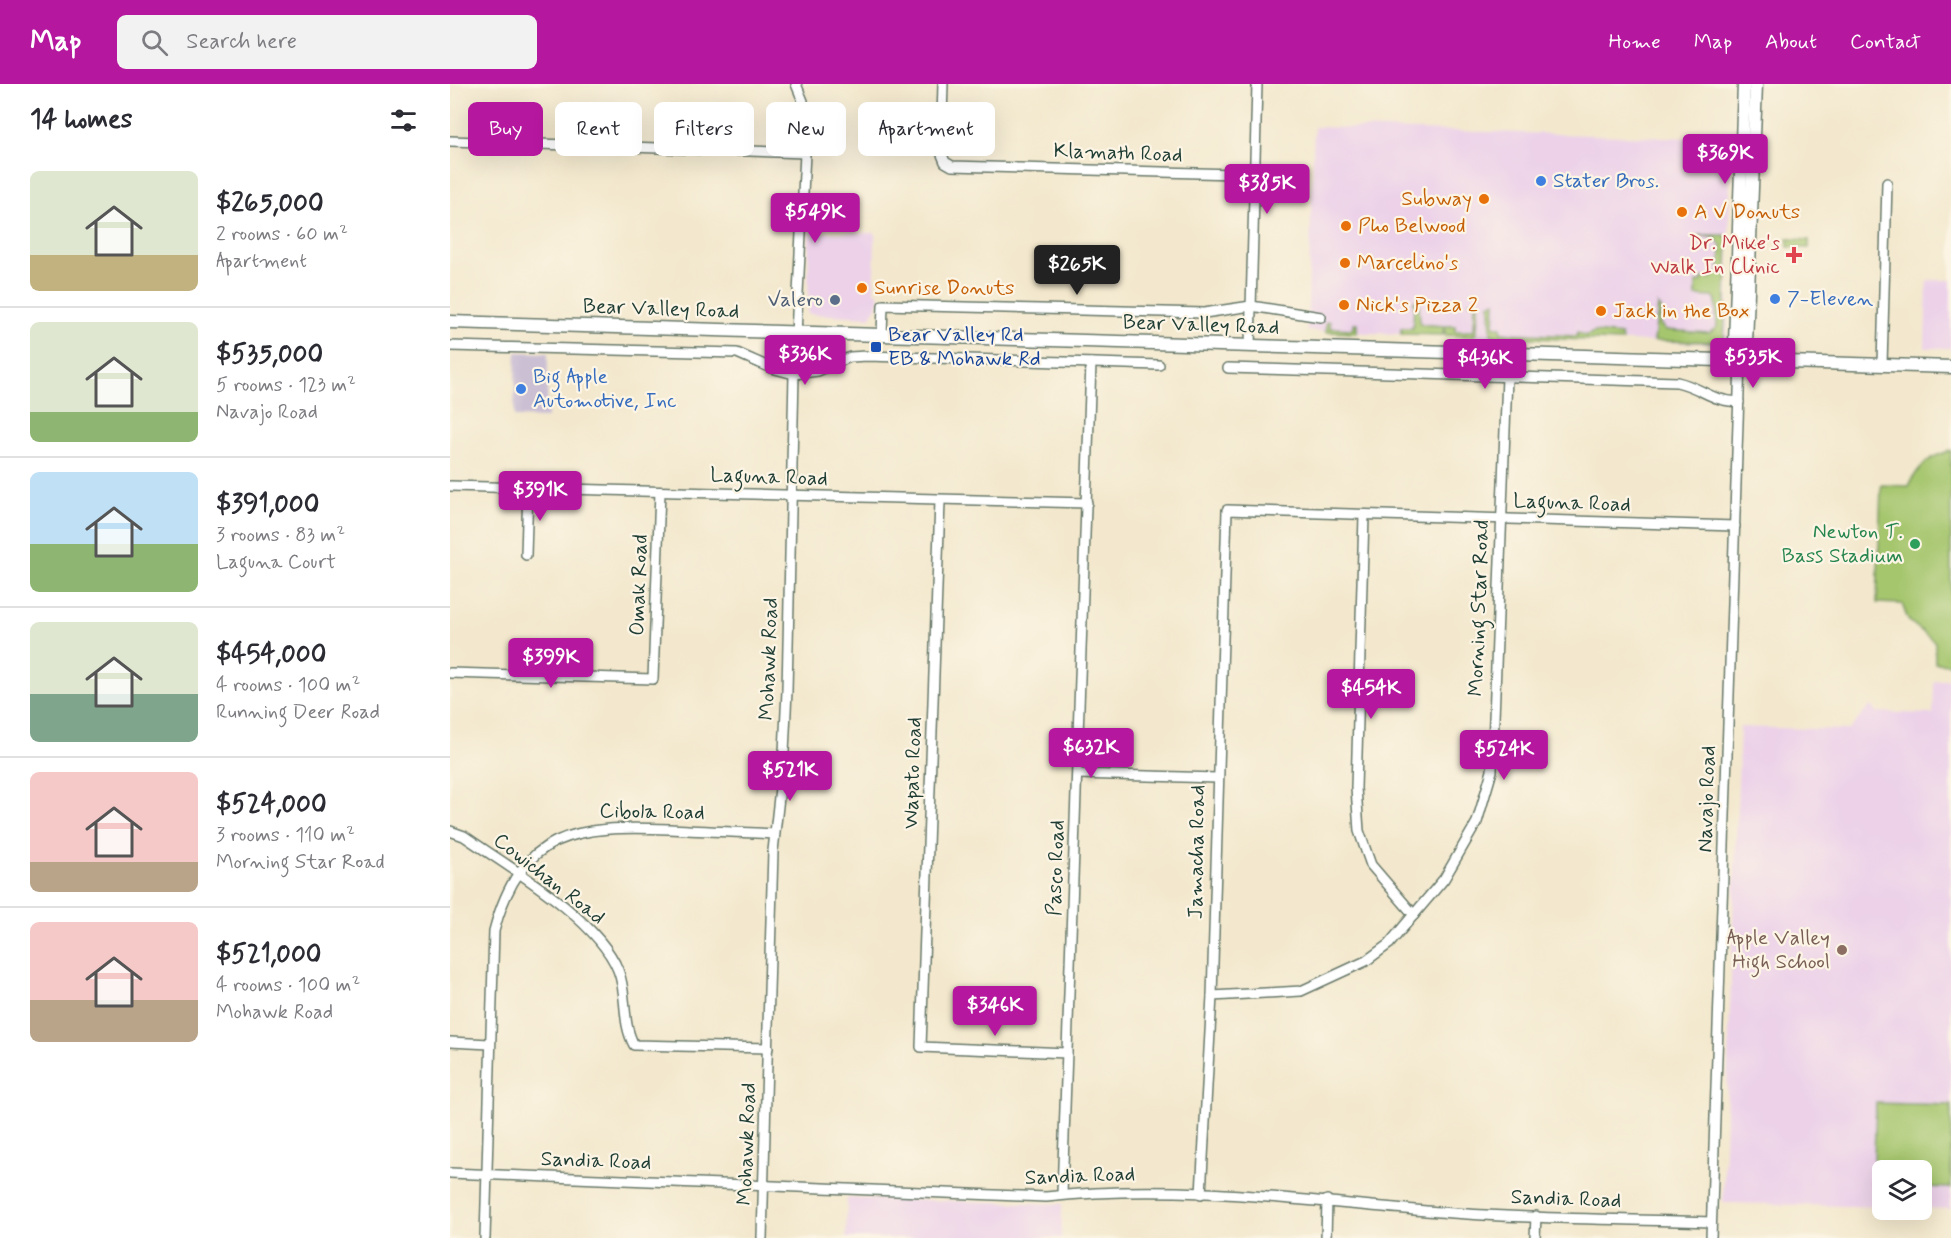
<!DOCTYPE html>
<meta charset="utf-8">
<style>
:root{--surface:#fff;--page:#f2f2f3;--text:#2b2b33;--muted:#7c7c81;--line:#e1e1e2;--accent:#b5179e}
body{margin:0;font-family:Mynerve,sans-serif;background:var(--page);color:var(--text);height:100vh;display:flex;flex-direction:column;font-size:22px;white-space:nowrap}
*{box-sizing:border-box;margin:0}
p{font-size:20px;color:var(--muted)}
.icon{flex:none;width:33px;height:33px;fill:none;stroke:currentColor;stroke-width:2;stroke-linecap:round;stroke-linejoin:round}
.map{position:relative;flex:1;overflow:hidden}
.details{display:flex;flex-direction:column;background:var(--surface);width:450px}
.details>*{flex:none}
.banner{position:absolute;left:18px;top:18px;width:570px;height:54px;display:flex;gap:12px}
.controls{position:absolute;left:1422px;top:1076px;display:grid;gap:12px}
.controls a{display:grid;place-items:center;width:60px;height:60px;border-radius:9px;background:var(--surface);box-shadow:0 6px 24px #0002;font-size:30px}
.price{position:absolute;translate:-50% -51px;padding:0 14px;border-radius:6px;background:var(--accent);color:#fff;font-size:20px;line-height:39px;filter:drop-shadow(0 2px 3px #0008)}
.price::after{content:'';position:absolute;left:50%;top:36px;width:18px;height:14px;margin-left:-9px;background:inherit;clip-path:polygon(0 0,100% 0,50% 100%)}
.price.current{background:#222;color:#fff}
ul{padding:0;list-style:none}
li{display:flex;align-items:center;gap:18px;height:150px;padding:0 30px}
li+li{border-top:2px solid var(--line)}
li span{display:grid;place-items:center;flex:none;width:168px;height:120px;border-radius:9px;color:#555}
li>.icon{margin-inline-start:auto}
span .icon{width:72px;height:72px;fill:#fffc;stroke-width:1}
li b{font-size:26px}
h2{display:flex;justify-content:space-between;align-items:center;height:72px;padding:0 30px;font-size:26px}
.tag{padding:0 21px;border-radius:9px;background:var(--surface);box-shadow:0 6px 24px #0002;font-size:21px;line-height:54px}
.tag.current{background:var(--accent);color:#fff}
header{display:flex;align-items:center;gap:36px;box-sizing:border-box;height:84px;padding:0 30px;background:var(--accent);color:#fff}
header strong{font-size:28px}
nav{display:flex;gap:33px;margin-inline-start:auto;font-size:21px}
.search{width:420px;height:54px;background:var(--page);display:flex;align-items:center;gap:15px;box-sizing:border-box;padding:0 21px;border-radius:9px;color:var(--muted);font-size:22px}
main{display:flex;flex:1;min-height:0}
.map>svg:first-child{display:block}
.built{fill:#ecd1e9}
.industrial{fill:#cbbfd4}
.green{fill:#a6c66e;stroke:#628251;stroke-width:1.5}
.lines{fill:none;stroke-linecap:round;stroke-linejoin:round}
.minor-casing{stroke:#69796a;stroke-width:12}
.major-casing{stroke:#69796a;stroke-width:15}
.minor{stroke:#fff;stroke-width:9}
.major{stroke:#fff;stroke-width:12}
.shop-dot{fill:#3f7fe0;stroke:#fcf5e5;stroke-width:2}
.food-dot{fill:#e8710a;stroke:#fcf5e5;stroke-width:2}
.health-dot{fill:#e0444e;stroke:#fcf5e5;stroke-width:2}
.service-dot{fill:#5c6f8a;stroke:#fcf5e5;stroke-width:2}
.transit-dot{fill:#1a4fb4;stroke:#fcf5e5;stroke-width:2}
.leisure-dot{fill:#2e9e5b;stroke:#fcf5e5;stroke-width:2}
.education-dot{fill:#8d6e63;stroke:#fcf5e5;stroke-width:2}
.labels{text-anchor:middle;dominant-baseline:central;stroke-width:4.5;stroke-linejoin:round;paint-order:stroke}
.street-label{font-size:21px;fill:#1f3d34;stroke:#fcf5e5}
.shop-label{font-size:21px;fill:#366cbe;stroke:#fcf5e5;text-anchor:start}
.food-label{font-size:21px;fill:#c56008;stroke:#fcf5e5;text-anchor:start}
.health-label{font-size:21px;fill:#be3a42;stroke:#fcf5e5;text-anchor:end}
.service-label{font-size:21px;fill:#4e5e75;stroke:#fcf5e5;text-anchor:end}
.transit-label{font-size:21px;fill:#164399;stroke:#fcf5e5;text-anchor:start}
.leisure-label{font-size:21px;fill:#27864d;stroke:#fcf5e5;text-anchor:end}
.education-label{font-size:21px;fill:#785e54;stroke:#fcf5e5;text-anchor:end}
</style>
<header>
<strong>Map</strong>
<div class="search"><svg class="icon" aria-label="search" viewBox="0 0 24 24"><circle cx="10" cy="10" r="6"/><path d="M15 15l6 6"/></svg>Search here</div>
<nav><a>Home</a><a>Map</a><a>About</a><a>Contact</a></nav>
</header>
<main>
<section class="details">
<h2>14 homes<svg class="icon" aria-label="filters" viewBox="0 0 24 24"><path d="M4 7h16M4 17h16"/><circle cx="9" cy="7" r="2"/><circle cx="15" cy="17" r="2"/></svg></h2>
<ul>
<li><span style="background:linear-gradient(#dfe7d0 70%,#c2b280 0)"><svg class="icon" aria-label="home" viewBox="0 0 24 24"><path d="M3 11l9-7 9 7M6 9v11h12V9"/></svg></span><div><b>$265,000</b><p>2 rooms · 60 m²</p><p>Apartment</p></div></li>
<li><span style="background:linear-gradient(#dfe7d0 75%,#8fb573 0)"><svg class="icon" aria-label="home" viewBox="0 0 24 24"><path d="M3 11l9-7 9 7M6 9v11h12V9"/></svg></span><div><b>$535,000</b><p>5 rooms · 123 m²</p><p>Navajo Road</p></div></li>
<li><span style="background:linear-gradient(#bfe0f5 60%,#8fb573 0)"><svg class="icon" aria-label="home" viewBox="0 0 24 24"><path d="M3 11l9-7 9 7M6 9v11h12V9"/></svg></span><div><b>$391,000</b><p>3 rooms · 83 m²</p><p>Laguna Court</p></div></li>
<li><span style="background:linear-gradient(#dfe7d0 60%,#7fa58c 0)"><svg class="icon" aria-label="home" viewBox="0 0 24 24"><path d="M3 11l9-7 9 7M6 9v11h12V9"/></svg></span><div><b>$454,000</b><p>4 rooms · 100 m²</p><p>Running Deer Road</p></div></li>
<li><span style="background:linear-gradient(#f6c9c9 75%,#b9a48a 0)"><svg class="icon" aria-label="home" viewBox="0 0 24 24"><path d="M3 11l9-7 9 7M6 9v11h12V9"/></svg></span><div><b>$524,000</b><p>3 rooms · 110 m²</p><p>Morning Star Road</p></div></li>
<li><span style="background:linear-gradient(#f6c9c9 65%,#b9a48a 0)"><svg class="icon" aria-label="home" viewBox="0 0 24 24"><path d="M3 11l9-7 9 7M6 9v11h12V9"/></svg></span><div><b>$521,000</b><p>4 rooms · 100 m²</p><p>Mohawk Road</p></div></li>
</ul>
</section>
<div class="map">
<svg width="1501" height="1154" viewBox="0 0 1501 1154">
<rect width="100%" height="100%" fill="#fcf5e5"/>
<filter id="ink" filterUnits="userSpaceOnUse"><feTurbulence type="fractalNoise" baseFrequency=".0167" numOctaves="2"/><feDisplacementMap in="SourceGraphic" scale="12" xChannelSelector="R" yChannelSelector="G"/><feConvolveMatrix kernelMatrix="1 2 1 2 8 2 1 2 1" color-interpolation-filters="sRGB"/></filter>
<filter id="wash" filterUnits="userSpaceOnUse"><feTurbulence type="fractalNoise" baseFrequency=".008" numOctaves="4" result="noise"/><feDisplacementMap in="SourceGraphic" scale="24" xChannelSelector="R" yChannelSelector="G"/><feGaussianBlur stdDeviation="1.35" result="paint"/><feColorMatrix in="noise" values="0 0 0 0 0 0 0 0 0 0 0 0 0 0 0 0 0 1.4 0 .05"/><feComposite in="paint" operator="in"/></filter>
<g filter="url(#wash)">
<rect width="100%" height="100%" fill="#f3e8cd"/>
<g class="built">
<polygon points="864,43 1281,55 1277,260 857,247"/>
<polygon points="359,148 425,149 424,208 428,209 430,215 421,233 358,230"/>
<polygon points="1477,196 1501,196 1501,264 1475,264"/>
<polygon points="1501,595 1501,1125 1472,1124 1472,1086 1432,1086 1432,1123 1273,1119 1290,643 1399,646 1420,622 1427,628 1483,630 1484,597"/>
<polygon points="397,1114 612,1120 611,1154 396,1154"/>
</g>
<polygon class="industrial" points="66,268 98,269 97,334 64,333"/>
<g class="green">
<polygon points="1248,151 1275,151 1278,156 1274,258 1204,257 1208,221 1211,224 1210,240 1215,246 1259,249 1267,243 1266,216 1263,213 1246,212 1246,198 1252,198 1252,194 1262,194 1270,187 1271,162 1265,154"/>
<polygon points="1338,155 1359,156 1359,164 1338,163"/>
<polygon points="964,216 969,220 970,240 994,242 993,251 951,250 951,244 963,244"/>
<polygon points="1019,217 1026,217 1028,220 1027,249 1022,252 995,251 995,242 1005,242 1005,247 1024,247 1025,220"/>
<polygon points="1045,217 1044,243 1051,243 1051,249 1127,252 1128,248 1136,252 1144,248 1171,251 1172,257 1046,253 1041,250 1040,220"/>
<polygon points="876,238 880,238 880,244 903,245 904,239 907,239 907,249 876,248"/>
<path d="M1501,367V580L1485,579V558L1458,536L1452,520L1427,519L1431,401L1459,402C1467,383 1481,371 1501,367Z"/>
<polygon points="1426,1019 1501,1021 1501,1104 1472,1103 1472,1086 1432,1086 1432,1102 1423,1102"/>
</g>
</g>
<g filter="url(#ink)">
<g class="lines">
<defs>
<g id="minor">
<polyline points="493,0 491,68 495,78 502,82 852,92"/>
<polyline points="0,57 355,69"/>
<polyline points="432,251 433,221 754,229 801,222 871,233"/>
<polyline points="0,262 287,269 321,284 344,290 368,287 400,273 417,272 709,281"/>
<polyline points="800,262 807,0"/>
<polyline points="1432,281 1437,99"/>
<path d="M778,284L1227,298C1253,304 1260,317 1289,318"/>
<polyline points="0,402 637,419"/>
<polyline points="490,417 471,963 617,969"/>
<polyline points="914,432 906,704 909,747 921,781 964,831"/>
<polyline points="76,471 78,404"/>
<polyline points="0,589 203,595 210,408"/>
<polyline points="628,690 767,694"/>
<path d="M0,747L14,752C60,784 147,834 168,886C178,910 171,938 184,961L318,964"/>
<polyline points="762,912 851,907 916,877 939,860 994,795 1027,738 1042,687 1057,293"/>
<polyline points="0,958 40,960"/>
<path d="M0,1089L596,1113C722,1099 849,1116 976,1127C1070,1135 1166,1135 1261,1138"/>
<polyline points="612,1110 641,279"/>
<polyline points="751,1110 762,912 777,426 1285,442"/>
<path d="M35,1154L44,847C70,747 127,741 219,745C254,747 289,748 324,750"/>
<polyline points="312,1154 323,767 334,668 337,607 344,290 355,69 353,17 346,0"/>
<polyline points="876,1154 877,1116"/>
<polyline points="1085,1154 1086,1132"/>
<polyline points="1261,1154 1290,278"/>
</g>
<g id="major">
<polyline points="0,238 1501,283"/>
<polyline points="1290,277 1285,259 1294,0"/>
<polyline points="1290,278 1296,260 1306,0"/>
</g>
</defs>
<use href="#minor" class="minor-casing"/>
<use href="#major" class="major-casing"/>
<use href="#minor" class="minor"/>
<use href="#major" class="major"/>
</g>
</g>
<g class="shop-dot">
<circle cx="1091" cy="97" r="6"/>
<circle cx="1325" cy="215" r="6"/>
<circle cx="71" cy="305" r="6"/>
</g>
<g class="food-dot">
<circle cx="1034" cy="115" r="6"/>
<circle cx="1232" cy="128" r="6"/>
<circle cx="896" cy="142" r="6"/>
<circle cx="895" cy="179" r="6"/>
<circle cx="412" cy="204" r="6"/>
<circle cx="894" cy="221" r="6"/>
<circle cx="1151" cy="227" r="6"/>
</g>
<path class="health-dot" d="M1341 162h6v6h6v6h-6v6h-6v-6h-6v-6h6z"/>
<circle class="service-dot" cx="385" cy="216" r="6"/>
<rect class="transit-dot" x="420" y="257" width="12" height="12" rx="3"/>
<circle class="leisure-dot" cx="1465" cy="460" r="6"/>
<circle class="education-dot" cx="1392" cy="866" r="6"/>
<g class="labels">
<g class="street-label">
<text transform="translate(668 69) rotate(2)">Klamath Road</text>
<text transform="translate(211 225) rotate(2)">Bear Valley Road</text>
<text transform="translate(751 241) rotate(2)">Bear Valley Road</text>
<text transform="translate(319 393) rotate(2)">Laguna Road</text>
<text transform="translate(1122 419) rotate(2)">Laguna Road</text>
<text transform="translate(189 501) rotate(-88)">Omak Road</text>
<text transform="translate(1029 524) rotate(-88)">Morning Star Road</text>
<text transform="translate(319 575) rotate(-88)">Mohawk Road</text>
<text transform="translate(463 689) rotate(-88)">Wapato Road</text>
<text transform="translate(1257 715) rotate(-88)">Navajo Road</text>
<text transform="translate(202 728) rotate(1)">Cibola Road</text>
<text transform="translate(747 768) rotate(-89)">Jamacha Road</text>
<text transform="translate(606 784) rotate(-88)">Pasco Road</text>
<text transform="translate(99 795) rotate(38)">Cowichan Road</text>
<text transform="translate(297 1060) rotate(-88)">Mohawk Road</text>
<text transform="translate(146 1077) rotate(2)">Sandia Road</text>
<text transform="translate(630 1092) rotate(-2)">Sandia Road</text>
<text transform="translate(1116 1115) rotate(2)">Sandia Road</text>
</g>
<g class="shop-label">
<text x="1103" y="97">Stater Bros.</text>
<text x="1337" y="215">7-Eleven</text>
<text x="83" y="293">Big Apple<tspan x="83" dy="24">Automotive, Inc</tspan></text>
</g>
<g class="food-label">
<text x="1022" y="115" text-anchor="end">Subway</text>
<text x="1244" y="128">A V Donuts</text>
<text x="908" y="142">Pho Belwood</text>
<text x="907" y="179">Marcelino's</text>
<text x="424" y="204">Sunrise Donuts</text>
<text x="906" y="221">Nick's Pizza 2</text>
<text x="1163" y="227">Jack in the Box</text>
</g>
<g class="health-label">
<text x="1330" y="159">Dr. Mike's<tspan x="1330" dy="24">Walk In Clinic</tspan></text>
</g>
<g class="service-label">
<text x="373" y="216">Valero</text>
</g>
<g class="transit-label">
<text x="438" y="251">Bear Valley Rd<tspan x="438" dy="24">EB &amp; Mohawk Rd</tspan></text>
</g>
<g class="leisure-label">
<text x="1453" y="448">Newton T.<tspan x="1453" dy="24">Bass Stadium</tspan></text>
</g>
<g class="education-label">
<text x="1380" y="854">Apple Valley<tspan x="1380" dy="24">High School</tspan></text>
</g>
</g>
</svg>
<div class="controls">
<a><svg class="icon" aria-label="layers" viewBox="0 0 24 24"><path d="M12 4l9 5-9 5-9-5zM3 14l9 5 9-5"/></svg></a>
</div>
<b class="price" style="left:1275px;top:101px">$369K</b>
<b class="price" style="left:817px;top:131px">$385K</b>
<b class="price" style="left:365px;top:160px">$549K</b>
<b class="price current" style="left:627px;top:212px">$265K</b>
<b class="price" style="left:355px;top:302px">$336K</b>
<b class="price" style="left:1303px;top:305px">$535K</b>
<b class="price" style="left:1035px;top:306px">$436K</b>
<b class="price" style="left:90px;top:438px">$391K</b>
<b class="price" style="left:101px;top:605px">$399K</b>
<b class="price" style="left:921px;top:636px">$454K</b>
<b class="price" style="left:641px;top:695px">$632K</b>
<b class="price" style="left:1054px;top:697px">$524K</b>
<b class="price" style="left:340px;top:718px">$521K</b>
<b class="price" style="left:545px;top:953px">$346K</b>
<div class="banner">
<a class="tag current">Buy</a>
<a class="tag">Rent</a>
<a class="tag">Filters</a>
<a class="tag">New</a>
<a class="tag">Apartment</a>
</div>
</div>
</main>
